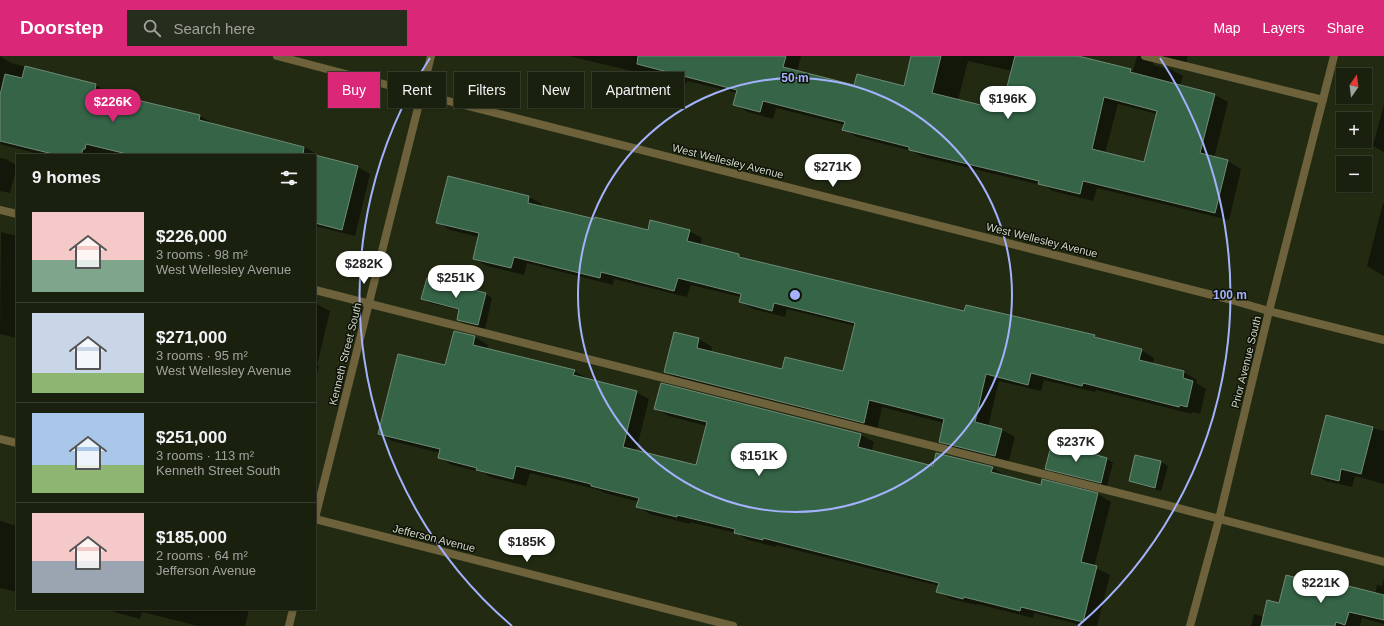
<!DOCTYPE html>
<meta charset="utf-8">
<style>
:root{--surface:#1a200e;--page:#272d1c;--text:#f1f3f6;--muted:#9fa39e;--line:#383e2e;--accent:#db2777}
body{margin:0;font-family:Arial,sans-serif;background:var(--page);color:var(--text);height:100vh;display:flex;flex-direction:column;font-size:15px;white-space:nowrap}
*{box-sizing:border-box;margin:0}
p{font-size:13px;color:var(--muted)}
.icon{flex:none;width:22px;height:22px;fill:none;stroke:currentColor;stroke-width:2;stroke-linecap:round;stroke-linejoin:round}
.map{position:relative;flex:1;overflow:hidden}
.panel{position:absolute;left:16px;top:98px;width:300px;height:456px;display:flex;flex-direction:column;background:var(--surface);border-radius:0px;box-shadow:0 1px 3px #0004,0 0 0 1px var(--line)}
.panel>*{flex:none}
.top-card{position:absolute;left:328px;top:16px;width:380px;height:36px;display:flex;gap:8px}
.needle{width:26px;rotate:14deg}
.controls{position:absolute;left:1336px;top:12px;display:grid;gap:8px}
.controls a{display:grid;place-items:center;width:36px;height:36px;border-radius:0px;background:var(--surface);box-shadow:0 1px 3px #0004,0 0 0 1px var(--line);font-size:20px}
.price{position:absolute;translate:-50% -34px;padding:0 9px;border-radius:14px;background:#fff;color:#222;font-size:13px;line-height:26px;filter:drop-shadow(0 1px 2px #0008)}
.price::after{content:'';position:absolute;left:50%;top:24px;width:12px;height:9px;margin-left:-6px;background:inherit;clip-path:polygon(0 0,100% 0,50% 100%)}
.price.selected{background:var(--accent);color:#fff}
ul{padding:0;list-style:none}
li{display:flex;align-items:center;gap:12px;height:100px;padding:0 16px}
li+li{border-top:1px solid var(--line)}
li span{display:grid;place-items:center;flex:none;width:112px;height:80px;border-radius:0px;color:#555}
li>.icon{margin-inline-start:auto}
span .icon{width:48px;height:48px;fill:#fffc;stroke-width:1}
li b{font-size:17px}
h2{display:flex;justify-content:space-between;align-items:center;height:48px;padding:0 16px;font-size:17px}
.chip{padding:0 14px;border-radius:0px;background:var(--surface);box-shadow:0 1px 3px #0004,0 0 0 1px var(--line);font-size:14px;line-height:36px}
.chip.selected{background:var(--accent);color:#fff}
header{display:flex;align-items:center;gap:24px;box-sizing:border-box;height:56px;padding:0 20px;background:var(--accent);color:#fff}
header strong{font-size:19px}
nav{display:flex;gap:22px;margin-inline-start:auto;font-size:14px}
.search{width:280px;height:36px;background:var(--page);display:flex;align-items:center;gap:10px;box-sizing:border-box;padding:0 14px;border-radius:0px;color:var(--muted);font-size:15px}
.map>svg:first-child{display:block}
.shadow{fill:#0007;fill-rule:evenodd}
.building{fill:#356447;stroke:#6e8b77;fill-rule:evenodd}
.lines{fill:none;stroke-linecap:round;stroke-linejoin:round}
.service{stroke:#6d623b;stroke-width:8}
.minor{stroke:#6d623b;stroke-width:8}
.ring{fill:none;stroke:#a3b2fd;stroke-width:2}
.labels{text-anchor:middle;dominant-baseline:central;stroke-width:3;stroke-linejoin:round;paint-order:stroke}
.street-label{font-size:11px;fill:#ced5c5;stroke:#0e1207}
.centre{fill:#a3b2fd;stroke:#0e1207;stroke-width:2}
.ring-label{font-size:12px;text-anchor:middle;font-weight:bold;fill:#a3b2fd;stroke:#0e1207;stroke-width:3;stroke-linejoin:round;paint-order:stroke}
</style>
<header>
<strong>Doorstep</strong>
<div class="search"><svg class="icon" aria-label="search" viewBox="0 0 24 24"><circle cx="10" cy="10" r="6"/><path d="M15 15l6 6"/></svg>Search here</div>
<nav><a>Map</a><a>Layers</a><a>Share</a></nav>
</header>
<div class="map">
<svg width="1384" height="570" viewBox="0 0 1384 570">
<rect width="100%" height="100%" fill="#222b12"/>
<g class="shadow">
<polygon points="0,0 11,7 96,29 108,36 108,38 200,60 213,67 212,68 303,90 315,97 315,99 43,99 3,89 0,87"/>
<path d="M569,0H801L797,16L855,30L905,31L912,0H1074L1133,15L1137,0H1188L1186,8L1154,4L1153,9L1170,13L1183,20L1180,30L1215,39L1228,46L1214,102L1228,105L1241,113L1229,164L1097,132L1093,145L1053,135L1045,130L923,101L912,95L857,81L844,74L845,69L776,52L773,63L748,56L735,49L737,37L687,25L686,28ZM968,5L1012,15L1002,55L958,44ZM1118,48L1157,58L1145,107L1105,97Z"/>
<polygon points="1384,48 1384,96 1373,90"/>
<polygon points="315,100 358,111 370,118 355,180 315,170"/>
<polygon points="0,102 6,103 17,110 10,137 0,135"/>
<polygon points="448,121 529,141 542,148 541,151 648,175 689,175 702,182 700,190 739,199 747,204 965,256 1094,280 1102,284 1141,294 1154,302 1153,308 1184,316 1197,324 1196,327 1206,333 1200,358 1193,356 1192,358 1096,334 1095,336 1044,324 1041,335 999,325 988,371 1002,374 1015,381 1008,407 953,393 940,385 944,367 882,351 877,374 678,323 665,316 674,277 699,283 712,291 711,296 783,314 843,317 855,270 787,253 785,261 753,253 740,246 741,241 691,229 687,241 614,223 613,229 527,207 524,219 487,210 474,202 479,181 450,174 437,166"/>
<polygon points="1383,147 1384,148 1384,220 1367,210"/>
<polygon points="1,176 17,180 17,282 0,278"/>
<polygon points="486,238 492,242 485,273 464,268 458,264 460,254 429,247 423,243"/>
<polygon points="315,247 330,255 317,309 319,311 315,325"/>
<polygon points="455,276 475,281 488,289 487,294 574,315 587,322 587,323 636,336 649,343 636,395 697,410 707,370 669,360 656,353 861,379 874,386 871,396 933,411 992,412 1005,419 1005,421 1042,430 1098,438 1111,446 1094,511 1110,519 1097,570 1085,570 1034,557 1033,562 977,548 976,549 951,543 938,536 939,530 776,489 776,491 748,484 736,477 690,466 690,468 650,458 638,451 639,446 605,437 599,434 530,417 526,430 490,421 484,417 452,409 439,402 440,397 392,385 379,377 446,311"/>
<polygon points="1327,360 1384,375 1384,428 1355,420 1352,431 1326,425 1312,417"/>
<polygon points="1136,400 1161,406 1168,410 1161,435 1137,428 1130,425"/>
<polygon points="1107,403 1113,407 1107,430 1053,416 1046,412"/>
<polygon points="0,465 17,470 17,536 0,532"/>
<polygon points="1384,523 1384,568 1362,562 1360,570 1251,570 1254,558 1264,561 1279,548 1320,529 1375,538 1377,529 1382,530"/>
<polygon points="103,553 102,553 249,553 245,570 198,570 142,556 140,563"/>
</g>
<g class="building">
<path d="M638,0H786L783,11L854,29L857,18L904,30L911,0H941L932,37L1001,54L1015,0H1078L1131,13L1130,16L1215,38L1200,97L1228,104L1215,157L1083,125L1080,138L1038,128L1039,125L909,94V91L842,74L845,66L763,45L760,56L733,49L737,34L637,8ZM1104,41L1157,55L1144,106L1092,93Z"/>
<polygon points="25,10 96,28 95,34 200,59 199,64 304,91 303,99 131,99 86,88 85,93 83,93 81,99 57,99 0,85 0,39 5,18 22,22"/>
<polygon points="315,99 358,110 342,174 315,167"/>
<polygon points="448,120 529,140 528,147 595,163 595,161 648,174 650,164 690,174 687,185 739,198 739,201 964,255 966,249 1005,258 1095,279 1094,281 1142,293 1139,304 1184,315 1183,322 1193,325 1187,351 1180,349 1179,351 1083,327 1082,330 1031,317 1028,329 986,318 975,366 1002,373 995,400 939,386 944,363 869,344 864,367 664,316 674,276 699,282 697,292 782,313 785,301 843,315 855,267 774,247 772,255 739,246 741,238 678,222 674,235 601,216 600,222 514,201 511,212 473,203 479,177 436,167"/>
<polygon points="427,222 486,237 478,269 457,264 459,253 421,243"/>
<polygon points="454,275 475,280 473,289 575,314 573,319 637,335 623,391 696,409 707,366 654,353 661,327 861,378 858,391 933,410 936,397 993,411 991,416 1041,429 1042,423 1098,437 1081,506 1097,510 1083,566 1021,551 1020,555 964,541 963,543 936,536 939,527 763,482 763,484 734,477 735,473 677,459 677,461 636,451 639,442 591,430 591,428 516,410 513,423 476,414 477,412 438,402 440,393 378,378 398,298 445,309"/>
<polygon points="1326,359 1373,371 1361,418 1341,413 1339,425 1311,418"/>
<polygon points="1052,386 1107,402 1101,427 1045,413"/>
<polygon points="1135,399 1161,405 1155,432 1129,425"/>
<polygon points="1286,519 1320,528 1321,523 1384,539 1384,564 1349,556 1345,569 1336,566 1335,570 1261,570 1267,544 1279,547"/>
</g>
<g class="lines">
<g class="service">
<polyline points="1145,0 1323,44"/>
<polyline points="0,154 17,158"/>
<polyline points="315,234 1174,451 1384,506"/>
</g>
<g class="minor">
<polyline points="277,0 456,47 1228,243 1269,255 1384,284"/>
<polyline points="0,383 17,387"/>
<polyline points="315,462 431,0"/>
<polyline points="315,463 733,570"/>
<polyline points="289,570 293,553"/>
<polyline points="1190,570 1219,463 1269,255 1334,0"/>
</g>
</g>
<g class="ring">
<circle cx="795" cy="239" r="217"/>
<path d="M512 570A435 435 0 0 1 430 2M1160 2A435 435 0 0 1 1078 570"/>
</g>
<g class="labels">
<g class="street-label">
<text transform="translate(728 105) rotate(14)">West Wellesley Avenue</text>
<text transform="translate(1042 184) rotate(14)">West Wellesley Avenue</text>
<text transform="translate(345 298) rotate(-76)">Kenneth Street South</text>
<text transform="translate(1246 306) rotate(-76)">Prior Avenue South</text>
<text transform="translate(434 482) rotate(14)">Jefferson Avenue</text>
</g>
</g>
<circle cx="795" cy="239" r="6" class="centre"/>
<g class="ring-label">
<text x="795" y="26">50 m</text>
<text x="1230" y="243">100 m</text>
</g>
</svg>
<div class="controls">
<a><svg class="needle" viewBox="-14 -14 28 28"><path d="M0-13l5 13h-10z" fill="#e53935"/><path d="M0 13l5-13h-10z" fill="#9fa39e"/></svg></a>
<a>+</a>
<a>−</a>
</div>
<b class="price" style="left:1008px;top:64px">$196K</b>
<b class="price selected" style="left:113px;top:67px">$226K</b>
<b class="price" style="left:833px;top:132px">$271K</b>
<b class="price" style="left:364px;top:229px">$282K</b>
<b class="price" style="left:456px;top:243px">$251K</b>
<b class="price" style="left:1076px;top:407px">$237K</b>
<b class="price" style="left:759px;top:421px">$151K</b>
<b class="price" style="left:527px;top:507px">$185K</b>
<b class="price" style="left:1321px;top:548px">$221K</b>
<div class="top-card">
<a class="chip selected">Buy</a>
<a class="chip">Rent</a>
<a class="chip">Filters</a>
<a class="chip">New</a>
<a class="chip">Apartment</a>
</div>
<section class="panel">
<h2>9 homes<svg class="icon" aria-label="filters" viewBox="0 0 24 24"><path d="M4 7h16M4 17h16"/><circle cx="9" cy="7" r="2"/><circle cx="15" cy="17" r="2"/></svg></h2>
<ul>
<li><span style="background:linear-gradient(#f6c9c9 60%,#7fa58c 0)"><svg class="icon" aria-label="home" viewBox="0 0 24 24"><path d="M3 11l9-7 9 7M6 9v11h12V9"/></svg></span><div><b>$226,000</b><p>3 rooms · 98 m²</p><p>West Wellesley Avenue</p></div></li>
<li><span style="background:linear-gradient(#c9d6e8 75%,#8fb573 0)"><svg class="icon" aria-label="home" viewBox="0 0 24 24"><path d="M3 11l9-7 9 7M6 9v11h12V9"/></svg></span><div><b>$271,000</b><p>3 rooms · 95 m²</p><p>West Wellesley Avenue</p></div></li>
<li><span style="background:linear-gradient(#a9c7e8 65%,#8fb573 0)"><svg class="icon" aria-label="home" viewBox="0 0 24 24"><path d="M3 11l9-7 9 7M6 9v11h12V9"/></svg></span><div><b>$251,000</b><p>3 rooms · 113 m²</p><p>Kenneth Street South</p></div></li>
<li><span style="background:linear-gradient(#f6c9c9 60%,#9aa5b1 0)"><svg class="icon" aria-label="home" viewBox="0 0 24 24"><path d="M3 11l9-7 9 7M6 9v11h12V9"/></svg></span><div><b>$185,000</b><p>2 rooms · 64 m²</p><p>Jefferson Avenue</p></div></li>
</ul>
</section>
</div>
